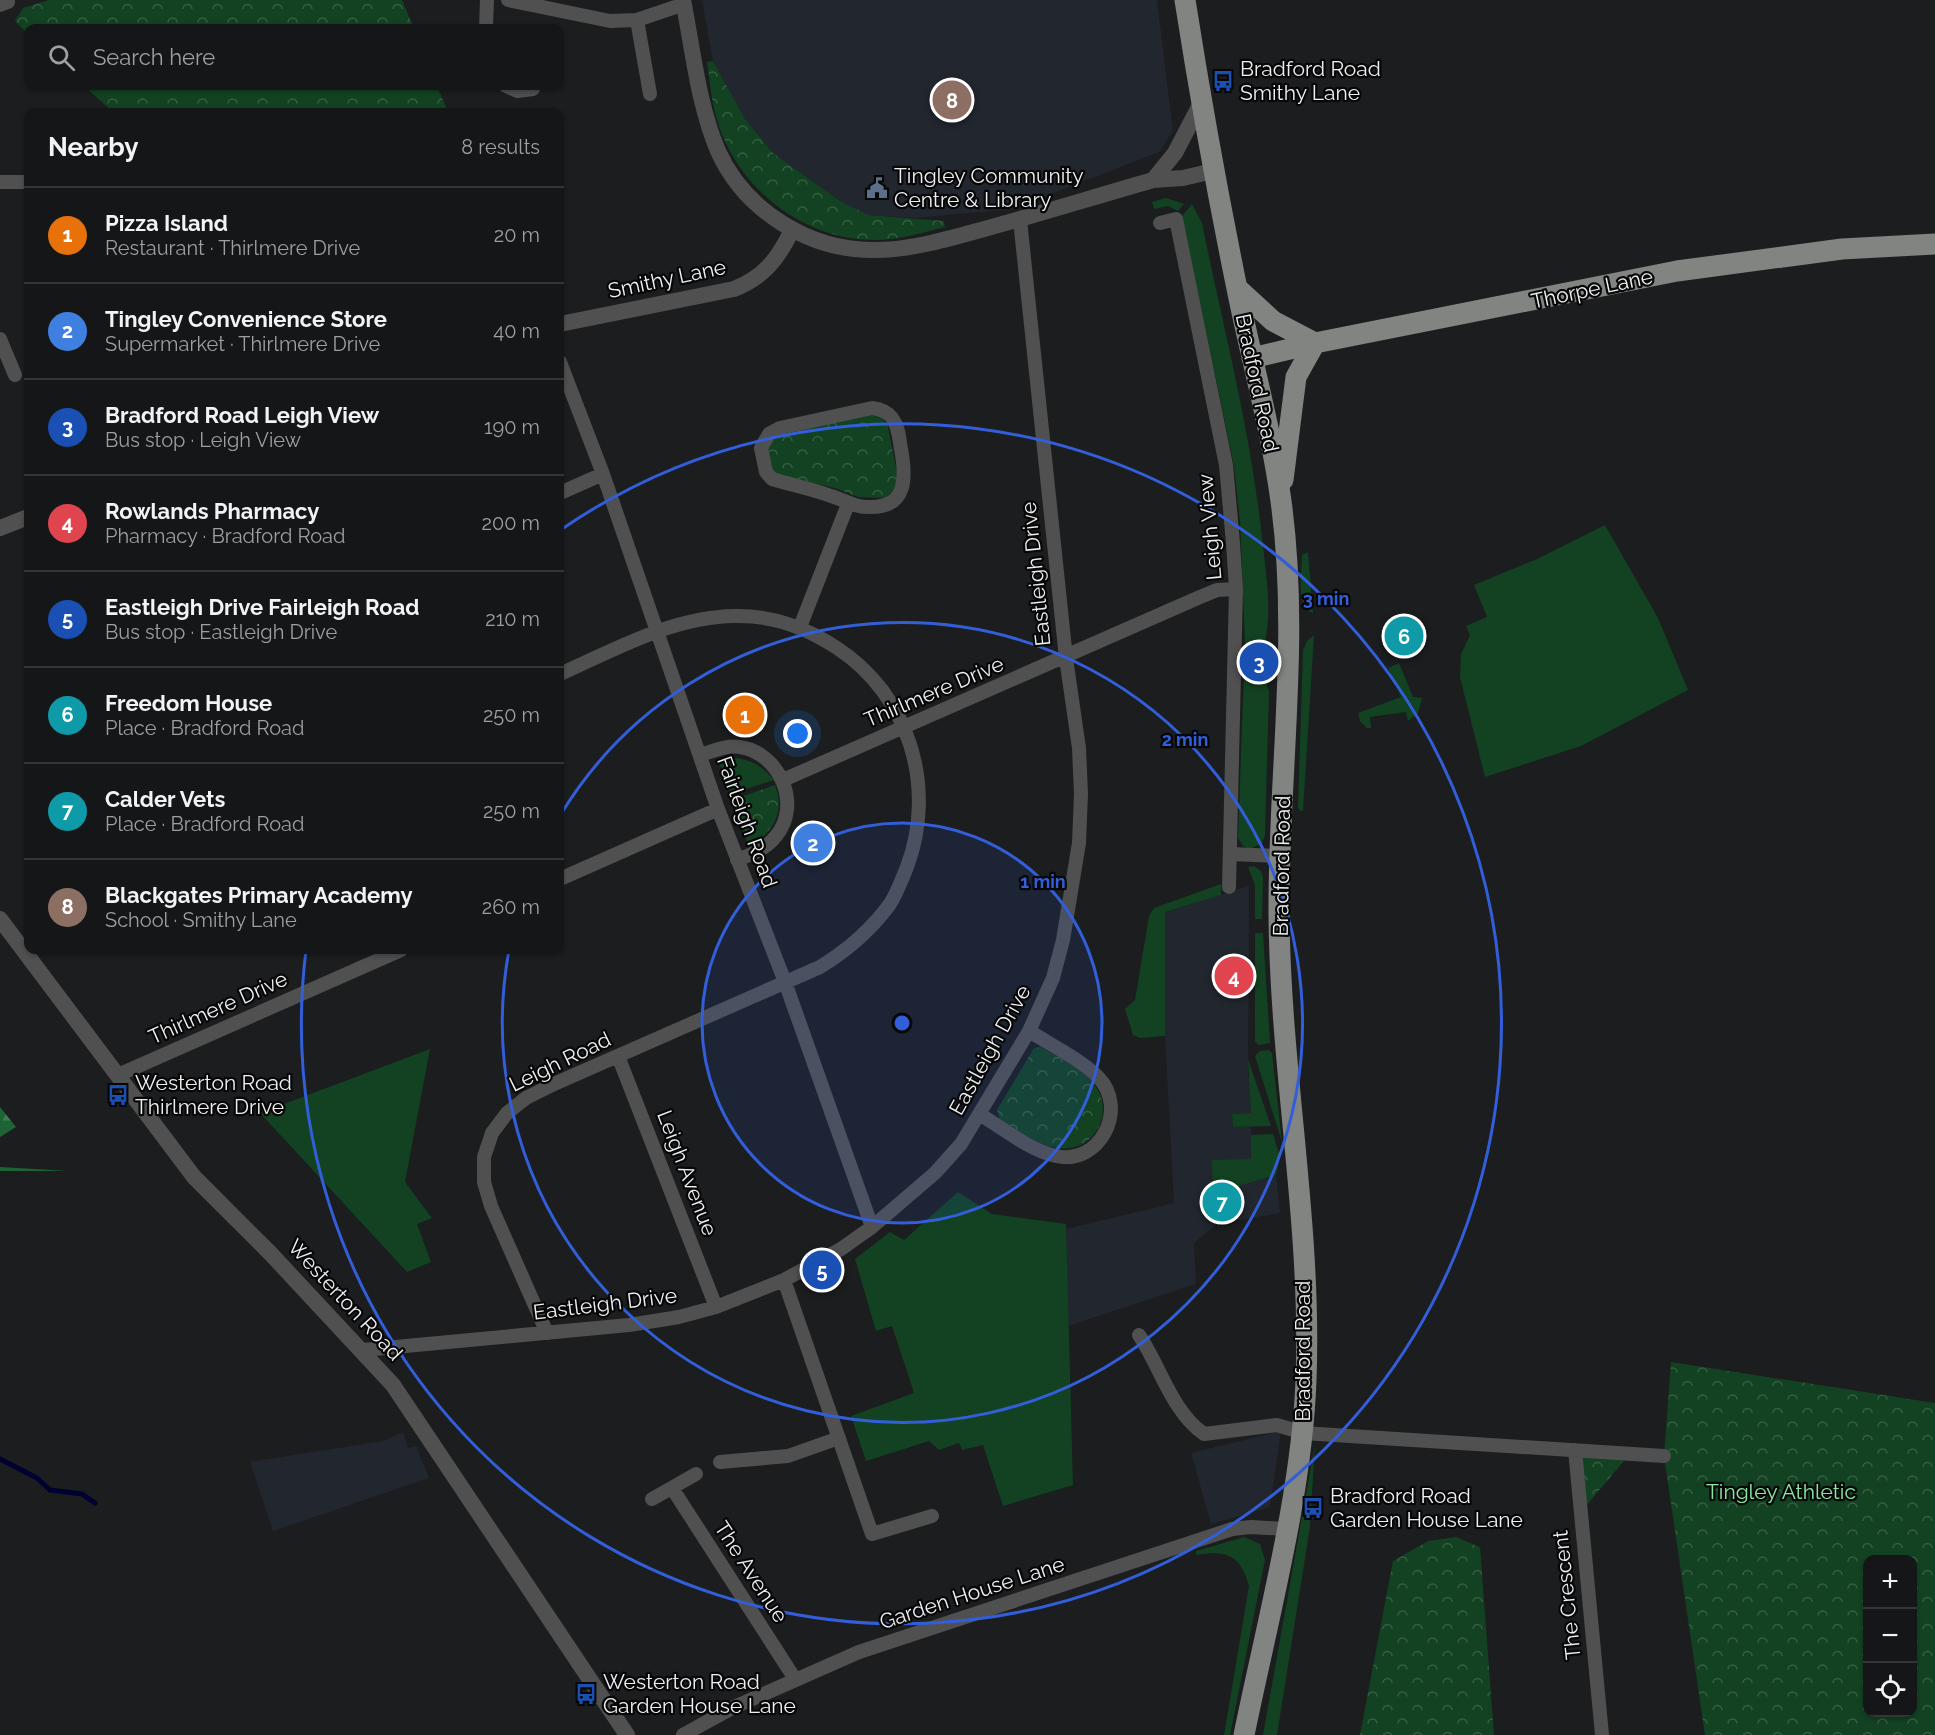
<!DOCTYPE html>
<html lang="en">
<head>
<meta charset="utf-8">
<style>
	body { margin:0; font-family:Raleway,sans-serif; background:#212324; color:#f1f3f6 }
	.controls { position:absolute; right:18px; bottom:18px; display:grid; overflow:hidden; border-radius:12px; box-shadow:0 2px 4px #0004 }
	.controls button { width:54px; height:54px; display:grid; place-items:center; padding:0; border:0; border-bottom:2px solid #333536; background:#141617; color:#f1f3f6; font:30px sans-serif }
	.you { position:absolute; left:798px; top:734px; width:21px; height:21px; margin:-15px; border:4px solid #fff; border-radius:50%; background:#1a73e8; box-shadow:0 0 0 9px #1a73e833 }
	.badge { display:grid; place-items:center; width:39px; height:39px; border-radius:50%; background:#2563eb; color:#fff; font-size:20px; font-weight:700 }
	.pin { position:absolute; translate:-50% -50%; border:3px solid #fff; box-shadow:0 2px 6px #0006 }
	.list { margin:0; padding:0; list-style:none }
	h2 { display:flex; justify-content:space-between; align-items:center; height:78px; margin:0; padding:0 24px; font-size:26px }
	h2 small { font-size:20px; font-weight:400; color:#9d9fa1 }
	.list li { display:grid; grid-template-columns:39px 1fr auto; gap:18px; align-items:center; box-sizing:border-box; height:96px; padding:0 24px; border-top:2px solid #333536 }
	.list b { display:block; font-size:22px; white-space:nowrap }
	.list p { margin:0; font-size:20px; white-space:nowrap; color:#9d9fa1 }
	.list em { font-size:20px; font-style:normal; color:#9d9fa1 }
	.icon { flex:none; width:33px; height:33px; fill:none; stroke:currentColor; stroke-width:2; stroke-linecap:round; stroke-linejoin:round }
	.map { position:relative; flex:none; width:1935px; height:1735px; overflow:hidden }
	.search { position:absolute; background:#141617; box-shadow:0 2px 4px #0004; left:24px; top:24px; width:540px; height:66px; display:flex; align-items:center; gap:15px; box-sizing:border-box; padding:0 21px; border-radius:12px; color:#9d9fa1; font-size:22px }
	.panel { position:absolute; background:#141617; box-shadow:0 2px 4px #0004; left:24px; top:108px; width:540px; height:846px; border-radius:12px }
	.map>svg:first-child { display:block }
	.built { fill:#22262e }
	.grass { fill:#124221 }
	.forest { fill:url(#forest-firs) }
	.park { fill:url(#park-crowns); fill-rule:evenodd }
	.lines { fill:none; stroke-linecap:round; stroke-linejoin:round }
	.stream { stroke:#000031; stroke-width:5 }
	.minor { stroke:#4f504f; stroke-width:14 }
	.tertiary { stroke:#4f504f; stroke-width:16 }
	.primary { stroke:#818481; stroke-width:21 }
	.ring { fill:none; stroke:#325eda; stroke-width:3 }
	.labels { text-anchor:middle; stroke-width:4.5; stroke-linejoin:round; paint-order:stroke }
	.poi-label { font-size:21px; fill:#edeef0; stroke:#070708; text-anchor:start }
	.street-label { font-size:21px; fill:#edeef0; stroke:#070708 }
	.park-label { font-size:21px; fill:#89e7a0; stroke:#070708 }
	.centre { fill:#325eda; stroke:#070708; stroke-width:3 }
	.ring-label { font-size:18px; text-anchor:middle; font-weight:bold; fill:#325eda; stroke:#070708; stroke-width:4.5; stroke-linejoin:round; paint-order:stroke }
</style>
</head>
<body>
<div class="map">
<svg width="1935" height="1735" viewBox="0 0 1935 1735">
	<defs>
		<pattern id="forest-firs" width="22" height="20" patternUnits="userSpaceOnUse" patternTransform="scale(1.5)"><rect width="22" height="20" fill="#1d6334"/><path d="M5 1l3.5 6h-7zM16 11l3.5 6h-7z" fill="#3e7a52"/></pattern>
		<pattern id="park-crowns" width="20" height="18" patternUnits="userSpaceOnUse" patternTransform="scale(1.5)"><rect width="20" height="18" fill="#124221"/><path d="M2 6a3 3 0 1 1 6 0M12 15a3 3 0 1 1 6 0" fill="none" stroke="#355e42"/></pattern>
	</defs>
	<rect width="100%" height="100%" fill="#1b1d1f"/>
	<!-- built -->
	<path class="built" d="M 702,0 L 1157,0 L 1173,131 L 1159,152 L 1012,209 L 915,218 L 868,215 L 840,201 L 773,153 L 745,119 L 713,61 Z
		M 1249,886 L 1248,1078 L 1250,1078 L 1251,1113 L 1232,1114 L 1233,1127 L 1251,1127 L 1251,1159 L 1266,1179 L 1276,1175 L 1280,1213 L 1217,1224 L 1194,1243 L 1196,1284 L 1068,1326 L 1066,1229 L 1174,1203 L 1165,1036 L 1165,912 Z
		M 1281,1431 L 1270,1507 L 1211,1524 L 1191,1453 Z
		M 403,1432 L 408,1448 L 416,1446 L 429,1478 L 273,1531 L 250,1462 L 383,1441 Z"/>
	<!-- grass -->
	<path class="grass" d="M 1166,198 L 1184,204 L 1178,211 L 1168,206 L 1154,209 L 1152,202 Z
		M 1192,204 L 1202,223 C 1223,327 1251,432 1262,538 C 1265,565 1271,603 1267,629 C 1264,657 1260,663 1269,692 L 1265,835 L 1262,843 L 1250,849 L 1243,846 L 1238,838 L 1245,643 L 1240,521 L 1234,466 L 1182,216 Z
		M 1605,525 L 1658,618 L 1688,690 L 1581,746 L 1485,777 L 1460,677 L 1461,654 L 1470,635 L 1466,626 L 1487,617 L 1474,585 L 1537,559 Z
		M 1308,552 L 1313,613 C 1295,607 1302,570 1302,555 Z
		M 1314,635 L 1303,811 L 1301,811 L 1298,808 L 1303,650 L 1307,641 Z
		M 1399,663 L 1413,697 L 1422,698 L 1418,713 L 1408,721 L 1406,712 L 1370,717 L 1371,728 L 1367,728 L 1360,721 L 1358,713 L 1401,697 L 1388,668 Z
		M 737,758 C 753,761 763,767 774,780 L 730,794 L 720,765 L 722,759 Z
		M 1254,866 L 1261,871 L 1263,877 L 1262,919 L 1255,919 L 1255,885 L 1248,867 Z
		M 1221,884 L 1221,895 L 1165,912 L 1165,1036 L 1140,1038 L 1133,1035 L 1125,1009 L 1135,1000 L 1149,916 L 1154,908 Z
		M 1255,933 L 1263,933 L 1270,1043 L 1259,1045 L 1255,1041 Z
		M 430,1049 L 405,1182 L 432,1218 L 417,1224 L 431,1262 L 407,1272 L 260,1113 Z
		M 1269,1050 L 1272,1053 L 1282,1142 L 1255,1056 L 1260,1051 Z
		M 1248,1059 L 1271,1126 L 1233,1127 L 1232,1114 L 1251,1113 Z
		M 1273,1134 L 1280,1157 L 1276,1175 L 1213,1193 L 1212,1160 L 1251,1159 L 1251,1135 Z
		M 958,1192 L 992,1214 L 1066,1224 L 1073,1485 L 1003,1506 L 983,1445 L 962,1450 L 959,1443 L 939,1450 L 929,1441 L 866,1461 L 851,1416 L 914,1393 L 892,1326 L 876,1331 L 855,1259 L 890,1232 L 904,1240 Z
		M 1315,1444 L 1310,1527 L 1277,1735 L 1263,1735 Z
		M 1244,1537 L 1260,1544 L 1265,1560 L 1230,1735 L 1224,1735 L 1249,1586 C 1240,1555 1228,1550 1196,1555 L 1196,1551 Z"/>
	<!-- forest -->
	<path class="forest" d="M 0,1107 L 16,1127 L 0,1137 Z
		M 0,1167 L 67,1171 L 0,1171 Z"/>
	<!-- park -->
	<path class="park" d="M 49,0 L 402,0 L 414,28 L 28,28 L 28,34 L 15,21 L 23,8 Z
		M 713,61 L 745,119 L 773,153 L 840,201 L 868,215 L 944,221 L 945,227 C 922,233 898,240 874,240 C 801,240 734,185 716,116 C 711,99 710,80 707,62 Z
		M 84,86 L 437,86 L 448,112 L 113,112 Z
		M 870,414 L 883,419 L 888,427 L 898,477 L 897,487 L 885,498 L 858,497 L 835,488 L 777,475 L 769,466 L 767,448 L 775,436 Z
		M 775,785 C 785,810 775,829 754,844 L 747,842 L 732,800 Z
		M 1041,1047 C 1059,1058 1084,1069 1096,1087 C 1115,1115 1092,1154 1058,1148 C 1037,1145 1018,1131 1000,1120 L 997,1110 L 1034,1048 Z
		M 1671,1362 L 1935,1403 L 1935,1735 L 1705,1735 L 1664,1456 ZM 1868,1560 L 1912,1560 L 1912,1712 L 1868,1712 Z
		M 1575,1450 L 1629,1455 L 1580,1513 Z
		M 1456,1537 L 1480,1547 L 1494,1735 L 1360,1735 L 1393,1561 L 1428,1541 Z"/>
	<g class="lines">
		<!-- stream -->
		<path class="stream" d="M 0,1459 L 37,1478 L 50,1490 L 82,1494 L 95,1503"/>
		<!-- minor -->
		<path class="minor" d="M 508,0 L 610,21 L 637,20 L 684,4
			M 0,5 L 8,2
			M 637,20 L 650,94
			M 486,28 L 487,0
			M 506,86 L 517,91 L 533,89
			M 0,182 L 28,182
			M 1160,223 L 1176,219 L 1226,465 L 1233,543 L 1236,589 L 1229,887
			M 0,339 L 15,375
			M 560,362 L 603,474 L 718,809 L 785,982 L 872,1227
			M 872,408 C 880,409 887,411 892,418 C 899,427 899,438 901,449 C 906,476 908,507 871,507 C 855,508 845,500 831,496 C 812,489 792,485 772,479 L 766,472 L 761,448 L 769,434 L 780,428 Z
			M 560,493 L 603,474
			M 800,627 L 848,504
			M 700,755 C 713,751 726,745 740,747 C 780,753 802,805 776,836 C 766,849 752,854 737,860
			M 783,780 L 1200,597 L 1217,590 L 1236,589
			M 1231,854 L 1280,856
			M 560,879 L 718,809
			M 618,1056 L 716,1307
			M 118,1075 L 401,950
			M 979,1114 C 1003,1128 1029,1150 1056,1156 C 1100,1166 1129,1108 1098,1077 C 1080,1059 1051,1045 1029,1031
			M 784,1280 L 872,1534 L 932,1516
			M 547,1333 L 491,1206 L 484,1182 L 484,1157 L 492,1133 L 507,1113 L 526,1098 L 554,1084 L 820,967 C 848,950 870,931 890,904 C 897,893 902,879 907,867 C 937,787 909,695 837,648 C 807,628 771,615 735,616 C 672,617 616,649 560,674
			M 1139,1335 C 1160,1366 1172,1412 1204,1434 L 1277,1425 L 1303,1433 L 1664,1456
			M 363,1350 L 629,1325 L 679,1317 L 716,1307 L 784,1280 L 841,1249 L 872,1227 L 935,1173 L 961,1144 L 1029,1031 L 1053,978 L 1063,940 L 1079,843 L 1081,794 L 1079,748 L 1066,658 L 1020,220
			M 1575,1450 L 1602,1735
			M 720,1462 L 788,1456 L 839,1438
			M 672,1488 L 795,1679
			M 652,1499 L 696,1474
			M 683,1735 L 732,1708 L 859,1652 L 1232,1529 L 1251,1527 L 1286,1529"/>
		<!-- tertiary -->
		<path class="tertiary" d="M 683,0 C 693,50 698,104 718,151 C 745,211 810,251 875,250 C 910,250 943,240 977,231 C 1036,215 1094,197 1153,180 L 1183,178 L 1213,171
			M 1153,180 L 1175,153 L 1201,103
			M 560,324 L 734,289 C 764,277 778,259 792,230
			M 0,528 L 28,517
			M 0,919 L 194,1177 L 271,1254 L 393,1385 L 627,1735"/>
		<!-- primary -->
		<path class="primary" d="M 1185,0 C 1201,102 1219,202 1240,303 C 1254,369 1272,435 1281,501 C 1300,639 1278,777 1279,914 C 1280,1070 1312,1224 1306,1380 C 1302,1494 1267,1622 1244,1735
			M 1237,288 L 1273,321 L 1315,343
			M 1252,358 L 1315,343 L 1677,271 L 1842,249 L 1935,244
			M 1283,480 L 1296,377 L 1315,343"/>
	</g>
	<!-- distance rings -->
	<circle cx="902" cy="1023" r="200" fill="#325eda" fill-opacity=".12"/>
	<g class="ring">
		<circle cx="902" cy="1023" r="200"/>
		<path d="M561 814A400 400 0 1 1 509 950"/>
		<path d="M562 529A600 600 0 1 1 306 950"/>
	</g>
	<!-- icons -->
	<defs>
		<symbol id="bus-bare" viewBox="-9 -9 18 18"><path d="M-5-6H5V4H4V6H2V4H-2V6H-4V4H-5ZM-3.5-4V0h7V-4ZM-3.5 1.2v1.5H-2V1.2ZM2 1.2v1.5H3.5V1.2Z" fill="#1a4fb4" stroke="#070708" stroke-width="2.5" paint-order="stroke"/></symbol>
		<symbol id="civic-bare" viewBox="-9 -9 18 18"><path d="M-.6-6.5H3V-4.5H.6V-3L4-1V1h2V6H-6V1h2V-1L-.6-3ZM-1.2 2.5V6h2.4V2.5Z" fill="#5c6f8a" stroke="#070708" stroke-width="2.5" paint-order="stroke"/></symbol>
	</defs>
	<g fill-rule="evenodd">
		<use href="#bus-bare" x="1208" y="66" width="30" height="30"/>
		<use href="#civic-bare" x="862" y="173" width="30" height="30"/>
		<use href="#bus-bare" x="103" y="1080" width="30" height="30"/>
		<use href="#bus-bare" x="1298" y="1493" width="30" height="30"/>
		<use href="#bus-bare" x="571" y="1679" width="30" height="30"/>
	</g>
	<g class="labels">
		<!-- poi labels -->
		<g class="poi-label">
			<text x="1240" y="76">Bradford Road<tspan x="1240" dy="24">Smithy Lane</tspan></text>
			<text x="894" y="183">Tingley Community<tspan x="894" dy="24">Centre &amp; Library</tspan></text>
			<text x="135" y="1090">Westerton Road<tspan x="135" dy="24">Thirlmere Drive</tspan></text>
			<text x="1330" y="1503">Bradford Road<tspan x="1330" dy="24">Garden House Lane</tspan></text>
			<text x="603" y="1689">Westerton Road<tspan x="603" dy="24">Garden House Lane</tspan></text>
		</g>
		<!-- street labels -->
		<g class="street-label">
			<text transform="translate(667 279) rotate(-12)" y="7">Smithy Lane</text>
			<text transform="translate(1592 289) rotate(-12)" y="7">Thorpe Lane</text>
			<text transform="translate(1257 383) rotate(78)" y="7">Bradford Road</text>
			<text transform="translate(1210 527) rotate(-95)" y="7">Leigh View</text>
			<text transform="translate(1036 574) rotate(-96)" y="7">Eastleigh Drive</text>
			<text transform="translate(934 692) rotate(-23)" y="7">Thirlmere Drive</text>
			<text transform="translate(747 822) rotate(70)" y="7">Fairleigh Road</text>
			<text transform="translate(1282 866) rotate(-89)" y="7">Bradford Road</text>
			<text transform="translate(218 1008) rotate(-24)" y="7">Thirlmere Drive</text>
			<text transform="translate(990 1050) rotate(-61)" y="7">Eastleigh Drive</text>
			<text transform="translate(560 1062) rotate(-26)" y="7">Leigh Road</text>
			<text transform="translate(687 1173) rotate(69)" y="7">Leigh Avenue</text>
			<text transform="translate(345 1300) rotate(47)" y="7">Westerton Road</text>
			<text transform="translate(605 1304) rotate(-7)" y="7">Eastleigh Drive</text>
			<text transform="translate(1303 1351) rotate(-90)" y="7">Bradford Road</text>
			<text transform="translate(751 1572) rotate(57)" y="7">The Avenue</text>
			<text transform="translate(972 1593) rotate(-18)" y="7">Garden House Lane</text>
			<text transform="translate(1567 1595) rotate(-96)" y="7">The Crescent</text>
		</g>
		<!-- park labels -->
		<g class="park-label">
			<text x="1781" y="1499">Tingley Athletic</text>
		</g>
	</g>
	<circle cx="902" cy="1023" r="9" class="centre"/>
	<g class="ring-label">
		<text x="1326" y="605">3 min</text>
		<text x="1185" y="746">2 min</text>
		<text x="1043" y="888">1 min</text>
	</g>
</svg>
<div class="controls">
<button>+</button>
<button>−</button>
<button><svg class="icon" aria-label="locate" viewBox="0 0 24 24"><circle cx="12" cy="12" r="6"/><path d="M12 2v4M12 18v4M2 12h4M18 12h4"/></svg></button>
</div>
<div class="you"></div>
<div class="pin badge" style="left:745px;top:715px;background:#e8710a">1</div>
<div class="pin badge" style="left:813px;top:843px;background:#3f7fe0">2</div>
<div class="pin badge" style="left:1259px;top:662px;background:#1a4fb4">3</div>
<div class="pin badge" style="left:1234px;top:976px;background:#e0444e">4</div>
<div class="pin badge" style="left:822px;top:1270px;background:#1a4fb4">5</div>
<div class="pin badge" style="left:1404px;top:636px;background:#0f9aa8">6</div>
<div class="pin badge" style="left:1222px;top:1202px;background:#0f9aa8">7</div>
<div class="pin badge" style="left:952px;top:100px;background:#8d6e63">8</div>
<div class="search"><svg class="icon" aria-label="search" viewBox="0 0 24 24"><circle cx="10" cy="10" r="6"/><path d="M15 15l6 6"/></svg>Search here</div>
<section class="panel">
<h2>Nearby<small>8 results</small></h2>
<ul class="list">
<li><span class="badge" style="background:#e8710a">1</span><div><b>Pizza Island</b><p>Restaurant · Thirlmere Drive</p></div><em>20 m</em></li>
<li><span class="badge" style="background:#3f7fe0">2</span><div><b>Tingley Convenience Store</b><p>Supermarket · Thirlmere Drive</p></div><em>40 m</em></li>
<li><span class="badge" style="background:#1a4fb4">3</span><div><b>Bradford Road Leigh View</b><p>Bus stop · Leigh View</p></div><em>190 m</em></li>
<li><span class="badge" style="background:#e0444e">4</span><div><b>Rowlands Pharmacy</b><p>Pharmacy · Bradford Road</p></div><em>200 m</em></li>
<li><span class="badge" style="background:#1a4fb4">5</span><div><b>Eastleigh Drive Fairleigh Road</b><p>Bus stop · Eastleigh Drive</p></div><em>210 m</em></li>
<li><span class="badge" style="background:#0f9aa8">6</span><div><b>Freedom House</b><p>Place · Bradford Road</p></div><em>250 m</em></li>
<li><span class="badge" style="background:#0f9aa8">7</span><div><b>Calder Vets</b><p>Place · Bradford Road</p></div><em>250 m</em></li>
<li><span class="badge" style="background:#8d6e63">8</span><div><b>Blackgates Primary Academy</b><p>School · Smithy Lane</p></div><em>260 m</em></li>
</ul>
</section>
</div>
</body>
</html>
